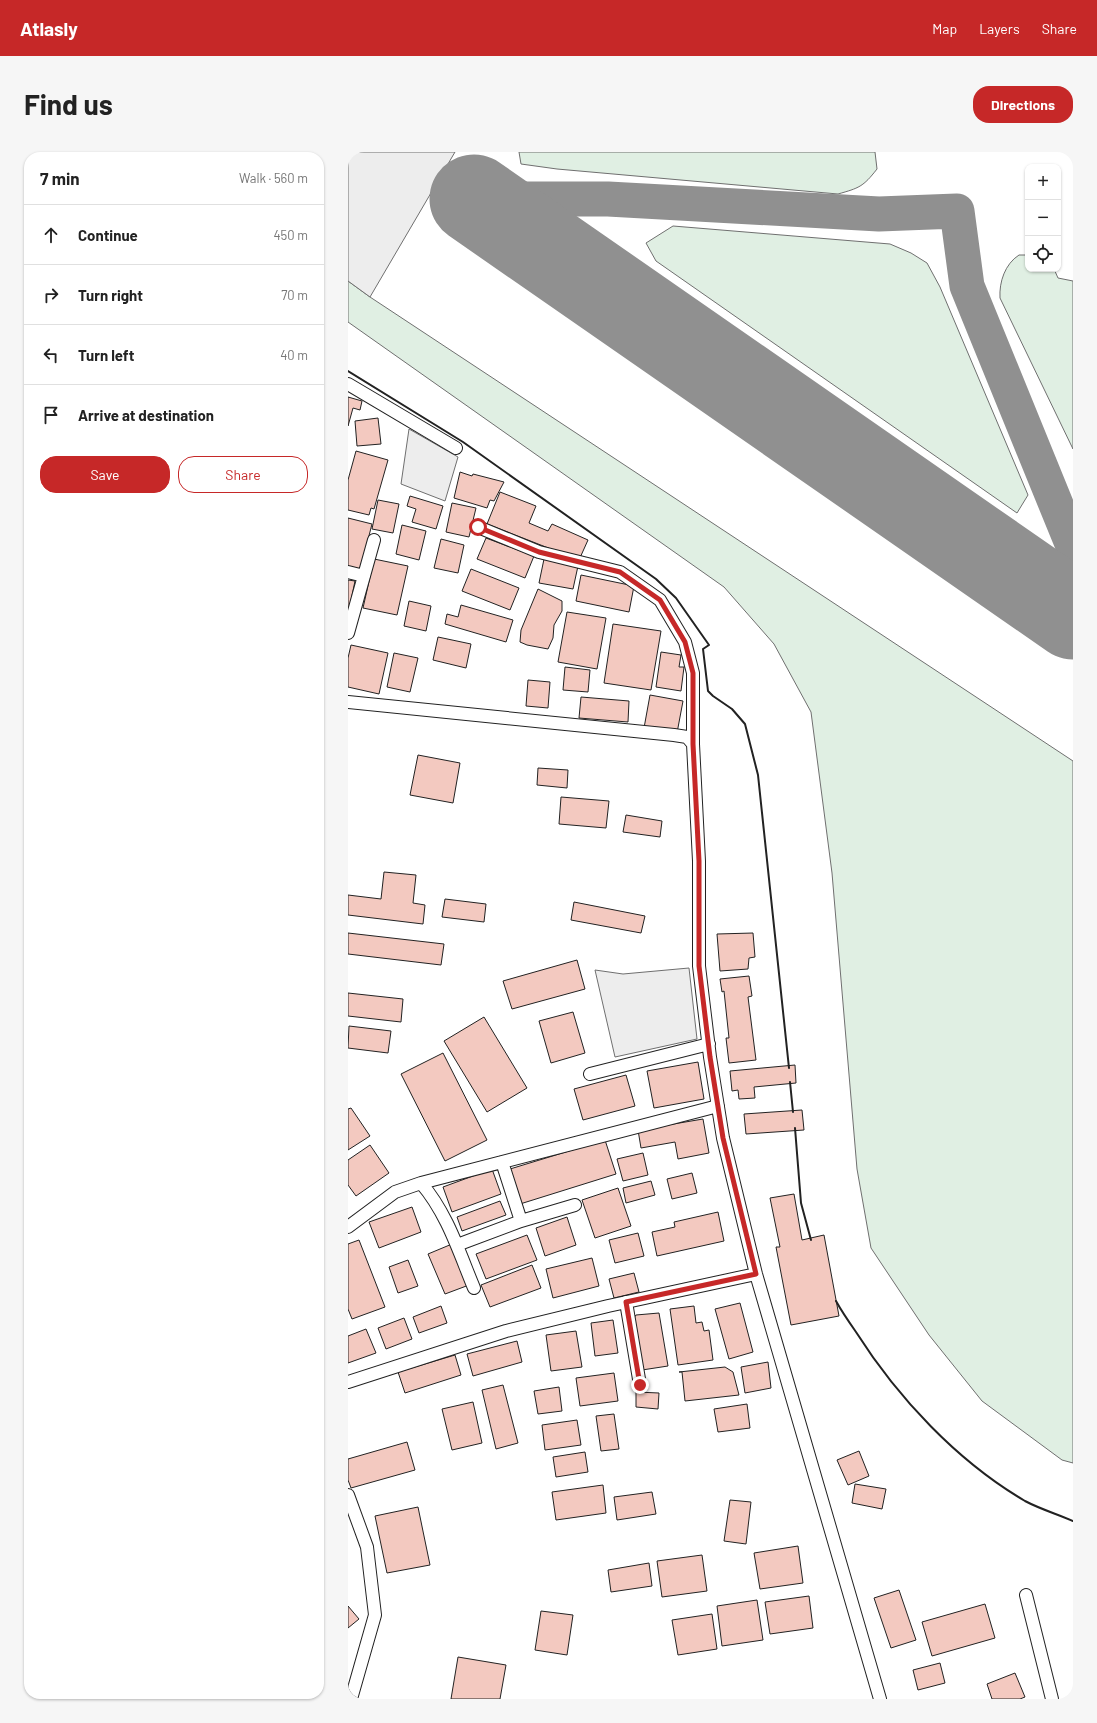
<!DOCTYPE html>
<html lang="en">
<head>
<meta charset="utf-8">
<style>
	body { margin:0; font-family:Barlow,sans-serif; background:#f6f6f6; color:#222 }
	.controls { position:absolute; right:12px; top:12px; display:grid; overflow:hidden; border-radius:8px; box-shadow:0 1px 3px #0004 }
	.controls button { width:36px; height:36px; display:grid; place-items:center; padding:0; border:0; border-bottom:1px solid #e0e0e0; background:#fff; color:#222; font:20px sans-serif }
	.stop { position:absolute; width:12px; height:12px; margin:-9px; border:3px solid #c62828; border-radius:50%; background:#fff }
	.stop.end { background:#c62828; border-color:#fff; box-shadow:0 1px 4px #0008 }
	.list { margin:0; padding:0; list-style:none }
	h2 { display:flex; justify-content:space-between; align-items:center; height:52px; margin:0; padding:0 16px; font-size:17px }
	h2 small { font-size:13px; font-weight:400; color:#767676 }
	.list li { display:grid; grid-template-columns:26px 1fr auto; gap:12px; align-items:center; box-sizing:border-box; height:60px; padding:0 16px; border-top:1px solid #e0e0e0 }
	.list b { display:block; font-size:15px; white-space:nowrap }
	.list em { font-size:13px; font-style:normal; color:#767676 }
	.actions { display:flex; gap:8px; padding:12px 16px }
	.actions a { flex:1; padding:9px 0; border:1px solid #c62828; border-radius:16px; text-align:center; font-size:14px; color:#c62828 }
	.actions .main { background:#c62828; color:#fff }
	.icon { flex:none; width:22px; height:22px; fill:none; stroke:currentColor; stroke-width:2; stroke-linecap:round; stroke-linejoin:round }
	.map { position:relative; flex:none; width:725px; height:1547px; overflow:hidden; border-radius:16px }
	header { display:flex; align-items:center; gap:24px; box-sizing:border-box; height:56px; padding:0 20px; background:#c62828; color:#fff }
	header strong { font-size:19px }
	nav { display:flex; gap:22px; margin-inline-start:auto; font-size:14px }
	.intro { display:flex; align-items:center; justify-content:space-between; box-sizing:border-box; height:96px; padding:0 24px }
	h1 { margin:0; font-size:28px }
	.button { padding:10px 18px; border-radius:16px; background:#c62828; color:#fff; font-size:14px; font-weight:700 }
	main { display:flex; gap:24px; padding:0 24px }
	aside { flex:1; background:#fff; border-radius:16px; box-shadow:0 1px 3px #0004 }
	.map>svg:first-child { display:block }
	.green { fill:#e0efe3; stroke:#6f6f6f }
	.parking { fill:#ededed; stroke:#6f6f6f }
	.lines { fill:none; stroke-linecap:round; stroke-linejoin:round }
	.taxiway { stroke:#909090; stroke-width:35 }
	.runway { stroke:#909090; stroke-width:89 }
	.building { fill:#f3c9c0; stroke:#222 }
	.street-casing { stroke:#222; stroke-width:14 }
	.street { stroke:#fff; stroke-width:12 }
	.wall { stroke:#222; stroke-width:2 }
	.route { stroke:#c62828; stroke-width:5 }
</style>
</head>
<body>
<header>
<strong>Atlasly</strong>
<nav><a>Map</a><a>Layers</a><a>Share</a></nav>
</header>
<div class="intro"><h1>Find us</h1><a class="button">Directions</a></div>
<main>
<aside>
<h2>7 min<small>Walk · 560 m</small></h2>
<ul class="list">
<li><svg class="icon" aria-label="ahead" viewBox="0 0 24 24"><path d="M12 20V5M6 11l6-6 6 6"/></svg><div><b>Continue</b></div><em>450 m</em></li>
<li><svg class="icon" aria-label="right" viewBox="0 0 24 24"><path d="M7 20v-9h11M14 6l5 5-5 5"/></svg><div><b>Turn right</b></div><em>70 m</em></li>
<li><svg class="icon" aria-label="left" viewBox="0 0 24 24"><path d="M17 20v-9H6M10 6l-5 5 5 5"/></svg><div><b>Turn left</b></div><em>40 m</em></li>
<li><svg class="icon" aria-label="arrive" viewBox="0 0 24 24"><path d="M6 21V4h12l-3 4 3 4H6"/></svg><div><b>Arrive at destination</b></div></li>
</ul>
<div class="actions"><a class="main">Save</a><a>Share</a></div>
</aside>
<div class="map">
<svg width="725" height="1547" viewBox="0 0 725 1547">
	<rect width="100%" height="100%" fill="#fff"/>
	<!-- green -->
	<path class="green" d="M 171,0 L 527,0 L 529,17 C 515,35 511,36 490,42 L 209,17 L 173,12 Z
		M 325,74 L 542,92 L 563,101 L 579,111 L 592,135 L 680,343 L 669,361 L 308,109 L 298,91 Z
		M 671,103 L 680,103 L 680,117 L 706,117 L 710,126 L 725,129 L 725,297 L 652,146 C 651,130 657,112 671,103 Z
		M 0,129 L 22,145 L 725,609 L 725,1311 L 714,1308 L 634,1249 L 581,1183 L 523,1096 L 509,1017 L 484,721 L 463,560 L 426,492 L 376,435 L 0,170 Z"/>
	<!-- parking -->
	<path class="parking" d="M 0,0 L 107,0 L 22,145 L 0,129 Z
		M 61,277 L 110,305 L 97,349 L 53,332 Z
		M 341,816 L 349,887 L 267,905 L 247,818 L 275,822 Z"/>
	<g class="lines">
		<!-- taxiway -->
		<path class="taxiway" d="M 126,47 L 260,47 L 531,62 L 609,59 L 619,134 L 725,394"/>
		<!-- runway -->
		<path class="runway" d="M 126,47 L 725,463"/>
	</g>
	<!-- building -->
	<path class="building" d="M 0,245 L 14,249 L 12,258 L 5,256 L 0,274 Z
		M 30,266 L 33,292 L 9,294 L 7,269 Z
		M 8,299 L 40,308 L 26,357 L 23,356 L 21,363 L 0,358 L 0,328 Z
		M 112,320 L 124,324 L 125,322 L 156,330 L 146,349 L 142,348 L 139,356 L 106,346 Z
		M 152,340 L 188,354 L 181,371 L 200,379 L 204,372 L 240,388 L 231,408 L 139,372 Z
		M 62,344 L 95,354 L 88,377 L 64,370 L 68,357 L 59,354 Z
		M 30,348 L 51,352 L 45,381 L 24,377 Z
		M 104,351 L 128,356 L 121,385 L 98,380 Z
		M 0,366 L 24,372 L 12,419 L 0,416 Z
		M 54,373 L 78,379 L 71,408 L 48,402 Z
		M 138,386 L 186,404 L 177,426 L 129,407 Z
		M 93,387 L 116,393 L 110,421 L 86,416 Z
		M 26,407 L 60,414 L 49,463 L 15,456 Z
		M 196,407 L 230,414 L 225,437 L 191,431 Z
		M 123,417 L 171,436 L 162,458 L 114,439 Z
		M 233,423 L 286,434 L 281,460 L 228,449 Z
		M 0,428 L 7,429 L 1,458 L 0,458 Z
		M 190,437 L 214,449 L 214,459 L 206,473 L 205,486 L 200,497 L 179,493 L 172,490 L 173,478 Z
		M 61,449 L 83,454 L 78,479 L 56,474 Z
		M 113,453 L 165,468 L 158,490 L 97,472 L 99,462 L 110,465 Z
		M 219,460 L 258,466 L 249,517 L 210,510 Z
		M 265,472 L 313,479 L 303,538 L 256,531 Z
		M 90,485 L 123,492 L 118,516 L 85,508 Z
		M 3,493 L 40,501 L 31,542 L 0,535 L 0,506 Z
		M 313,500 L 333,503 L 331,515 L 336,515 L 333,539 L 308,535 Z
		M 46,501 L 70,506 L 62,540 L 39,535 Z
		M 217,515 L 242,518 L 240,540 L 215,538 Z
		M 180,528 L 202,530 L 200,556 L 178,554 Z
		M 302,543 L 335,549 L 329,581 L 296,576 Z
		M 233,545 L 281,549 L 280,570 L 231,566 Z
		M 70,603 L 112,611 L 105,651 L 62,643 Z
		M 190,616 L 220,618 L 219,636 L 189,633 Z
		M 213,645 L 261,649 L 258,676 L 211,672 Z
		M 278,663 L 314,669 L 312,685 L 275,680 Z
		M 36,720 L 68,723 L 65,751 L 77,753 L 75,772 L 0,763 L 0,743 L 33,747 Z
		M 97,747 L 138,752 L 136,770 L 94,765 Z
		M 226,750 L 297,764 L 293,781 L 223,768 Z
		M 0,781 L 96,792 L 93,813 L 0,802 Z
		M 405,781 L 407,805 L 401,806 L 400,817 L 372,819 L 369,782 Z
		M 229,808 L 237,837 L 164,857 L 155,829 Z
		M 401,824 L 404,844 L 400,845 L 408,908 L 381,911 L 378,886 L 381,886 L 376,839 L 374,840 L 372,827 Z
		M 0,841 L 55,847 L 53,870 L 0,864 Z
		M 225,860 L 237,901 L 203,911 L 191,869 Z
		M 136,865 L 179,936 L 139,960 L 96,889 Z
		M 1,874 L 43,879 L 40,901 L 0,896 Z
		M 95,901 L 139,988 L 97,1009 L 53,922 Z
		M 350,910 L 356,947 L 306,956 L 299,919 Z
		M 447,913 L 448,931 L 406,935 L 407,946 L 391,947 L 390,938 L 384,939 L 382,919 Z
		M 278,923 L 287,954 L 235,968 L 226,937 Z
		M 3,956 L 22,984 L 0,998 L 0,957 Z
		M 454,958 L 456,978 L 398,982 L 396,962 Z
		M 355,967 L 361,1001 L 330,1007 L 327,990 L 293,996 L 290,978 Z
		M 257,988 L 268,1022 L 172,1052 L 162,1017 Z
		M 22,993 L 41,1021 L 8,1044 L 0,1033 L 0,1008 Z
		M 295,1001 L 300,1023 L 275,1029 L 269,1007 Z
		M 144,1017 L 153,1042 L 104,1060 L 95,1035 Z
		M 344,1021 L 349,1041 L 324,1047 L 319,1027 Z
		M 303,1029 L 307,1043 L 278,1051 L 275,1036 Z
		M 270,1036 L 283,1074 L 247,1086 L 234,1048 Z
		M 446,1042 L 454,1088 L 476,1083 L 491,1164 L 443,1173 L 428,1095 L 432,1095 L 422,1046 Z
		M 152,1049 L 158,1063 L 114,1079 L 109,1065 Z
		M 64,1055 L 73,1080 L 31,1096 L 21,1070 Z
		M 370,1060 L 376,1089 L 309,1104 L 304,1080 L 327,1075 L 326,1070 Z
		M 219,1065 L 228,1093 L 197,1104 L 188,1076 Z
		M 290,1081 L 296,1104 L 267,1111 L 261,1088 Z
		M 179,1083 L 189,1108 L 138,1127 L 128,1102 Z
		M 11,1088 L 37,1155 L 4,1167 L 0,1157 L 0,1092 Z
		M 104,1092 L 121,1133 L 97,1142 L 80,1102 Z
		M 244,1106 L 251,1134 L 205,1146 L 198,1117 Z
		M 60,1108 L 70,1134 L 50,1141 L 41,1115 Z
		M 184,1113 L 193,1136 L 142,1155 L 133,1133 Z
		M 286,1121 L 291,1140 L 266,1146 L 261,1127 Z
		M 392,1151 L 405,1200 L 381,1207 L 367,1157 Z
		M 93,1154 L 99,1171 L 71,1181 L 65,1165 Z
		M 346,1154 L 348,1171 L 354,1170 L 356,1179 L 361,1178 L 365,1208 L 330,1213 L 322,1157 Z
		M 311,1161 L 320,1214 L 294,1218 L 285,1167 L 288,1163 Z
		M 56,1166 L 64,1187 L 38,1197 L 30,1176 Z
		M 265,1168 L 270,1201 L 247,1204 L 243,1171 Z
		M 18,1177 L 28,1201 L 0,1211 L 0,1184 Z
		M 228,1179 L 234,1215 L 203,1219 L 198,1183 Z
		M 169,1189 L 174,1210 L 125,1224 L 119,1202 Z
		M 107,1203 L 113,1223 L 57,1241 L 50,1220 Z
		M 420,1210 L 423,1236 L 397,1241 L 393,1215 Z
		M 377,1215 L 385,1220 L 391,1243 L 337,1249 L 334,1220 L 331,1220 Z
		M 266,1221 L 270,1249 L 232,1254 L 228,1226 Z
		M 155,1233 L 170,1291 L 148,1297 L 134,1238 Z
		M 211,1235 L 214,1259 L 190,1262 L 186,1239 Z
		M 288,1240 L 311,1241 L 310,1257 L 288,1255 Z
		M 125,1250 L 134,1291 L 104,1298 L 94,1257 Z
		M 399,1252 L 402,1276 L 370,1280 L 366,1257 Z
		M 266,1262 L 271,1297 L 253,1299 L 248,1264 Z
		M 229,1268 L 233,1293 L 197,1298 L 194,1273 Z
		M 59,1290 L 67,1318 L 3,1336 L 0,1328 L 0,1307 Z
		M 511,1299 L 521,1324 L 500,1333 L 489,1308 Z
		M 237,1300 L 240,1320 L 208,1325 L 205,1305 Z
		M 507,1332 L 538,1337 L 534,1357 L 504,1351 Z
		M 255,1333 L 258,1361 L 208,1368 L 204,1340 Z
		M 304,1340 L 308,1362 L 269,1368 L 266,1345 Z
		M 382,1348 L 403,1350 L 398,1392 L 376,1389 Z
		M 70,1355 L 82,1413 L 39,1421 L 27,1364 Z
		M 450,1394 L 455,1431 L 412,1437 L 406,1401 Z
		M 354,1403 L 359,1439 L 314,1445 L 309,1409 Z
		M 301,1411 L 304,1434 L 263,1440 L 260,1418 Z
		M 551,1438 L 568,1488 L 543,1496 L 526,1446 Z
		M 461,1444 L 465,1476 L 422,1482 L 417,1450 Z
		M 409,1448 L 415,1488 L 374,1494 L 369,1454 Z
		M 637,1452 L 647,1486 L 584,1504 L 574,1470 Z
		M 0,1454 L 11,1467 L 0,1476 Z
		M 193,1459 L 225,1463 L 219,1503 L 187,1498 Z
		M 364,1462 L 369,1497 L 330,1503 L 324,1468 Z
		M 110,1505 L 158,1513 L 152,1547 L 103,1547 Z
		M 592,1511 L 597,1531 L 570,1538 L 565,1518 Z
		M 667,1521 L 677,1545 L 672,1547 L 644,1547 L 639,1532 Z"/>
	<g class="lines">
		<defs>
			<path id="street" d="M 0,232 L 108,296
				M 130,375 L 191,400 L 272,420 L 312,448 L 337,490 L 345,521 L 345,592
				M 0,420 L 16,424
				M 0,481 L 26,388
				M 0,550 L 326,583 L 339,585 L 345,592 L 351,709 L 351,814 L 362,905 L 375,986 L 408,1122 L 532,1547
				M 242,922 L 361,892
				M 154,1010 L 173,1069
				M 73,1031 C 99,1061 111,1100 126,1136
				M 0,1075 L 47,1040 L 73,1031 L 370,954
				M 109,1093 L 173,1069 L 227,1053
				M 278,1150 L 292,1233
				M 0,1230 L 158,1179 L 260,1154 L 408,1122
				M 0,1343 L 19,1395 L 27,1463 L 3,1547
				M 678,1443 L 704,1547"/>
		</defs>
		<!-- street casing -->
		<use href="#street" class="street-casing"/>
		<!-- street -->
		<use href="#street" class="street"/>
		<!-- wall -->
		<path class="wall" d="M 0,219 L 115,290 L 308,427 L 328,446 L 361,493 L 355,497 L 360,539 L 365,544 L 384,557 L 397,572 L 410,623 L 441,916
			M 442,930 L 445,960
			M 447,976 L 453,1051 L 463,1088
			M 488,1149 C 494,1160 501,1170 508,1180 C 550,1246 609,1309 677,1349 C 692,1357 709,1362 725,1369"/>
	</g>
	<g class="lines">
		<!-- route -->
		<path class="route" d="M 130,375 L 191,400 L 272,420 L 312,448 L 337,490 L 345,521 L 345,592 L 351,709 L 351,814 L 362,905 L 375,986 L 408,1122 L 278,1150 L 292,1233"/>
	</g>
</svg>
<div class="controls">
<button>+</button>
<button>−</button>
<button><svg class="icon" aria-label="locate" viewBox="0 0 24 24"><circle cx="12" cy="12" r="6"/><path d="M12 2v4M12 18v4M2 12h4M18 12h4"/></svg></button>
</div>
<div class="stop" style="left:130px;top:375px"></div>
<div class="stop end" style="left:292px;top:1233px"></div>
</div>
</main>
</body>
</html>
